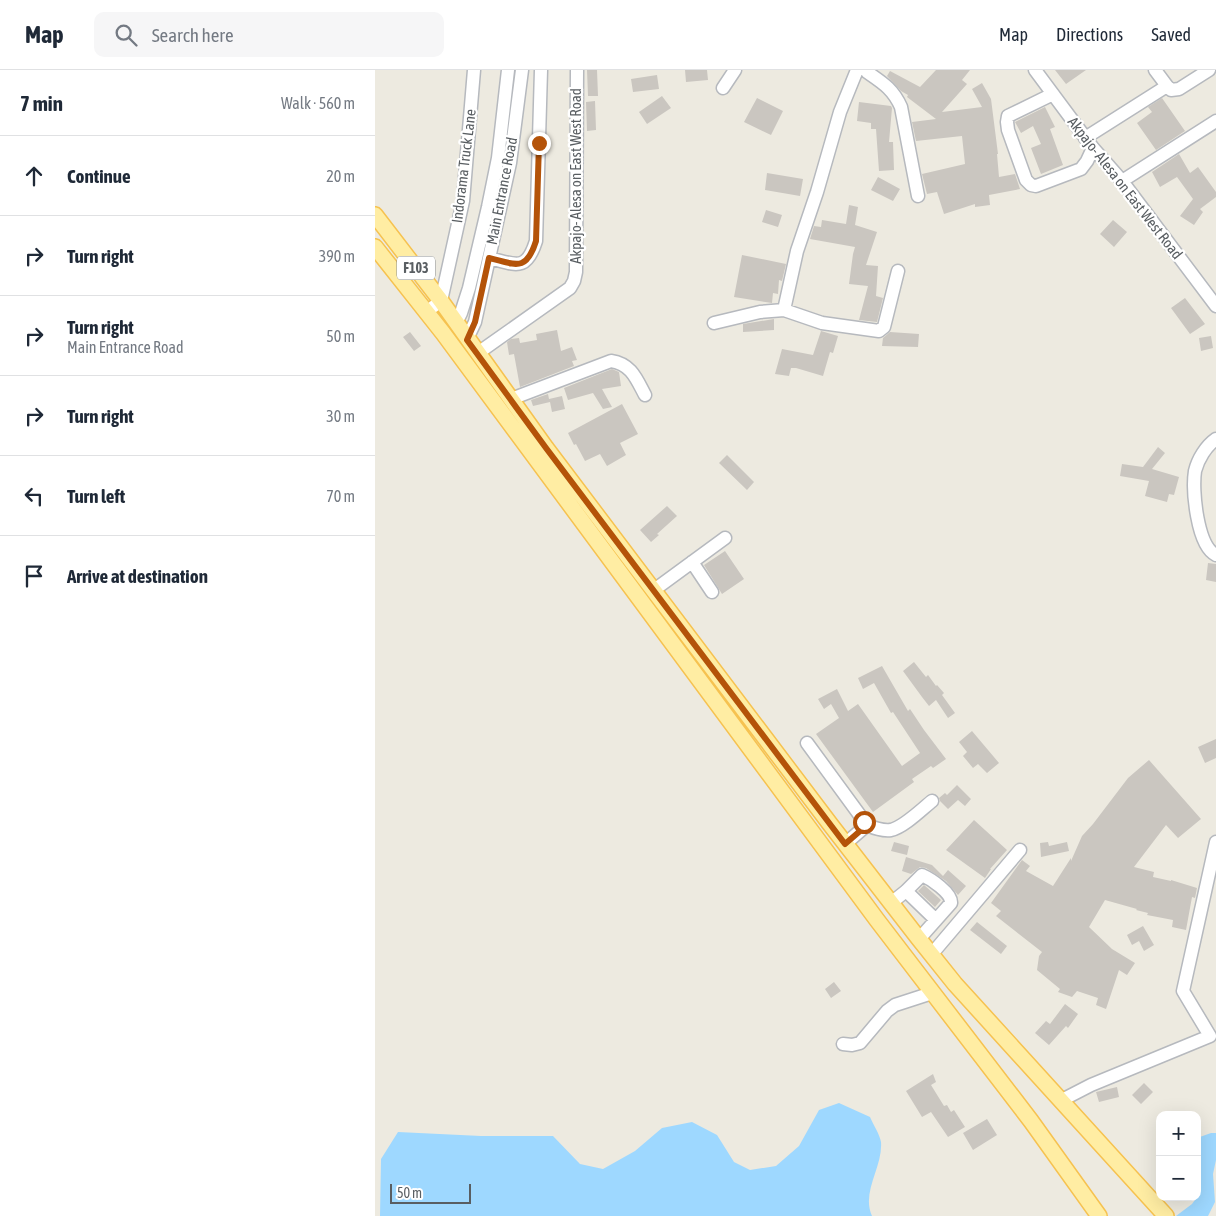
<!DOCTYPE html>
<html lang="en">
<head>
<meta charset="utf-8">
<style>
	body { margin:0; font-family:"Asap Condensed",sans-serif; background:#f6f6f7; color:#1f2937 }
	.controls { position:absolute; right:15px; bottom:15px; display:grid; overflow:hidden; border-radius:10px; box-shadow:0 5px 20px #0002 }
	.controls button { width:45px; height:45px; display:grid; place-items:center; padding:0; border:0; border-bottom:1px solid #e0e1e3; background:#fff; color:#1f2937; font:25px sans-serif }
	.scale { position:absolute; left:15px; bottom:12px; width:81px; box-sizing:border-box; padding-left:5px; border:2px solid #595e62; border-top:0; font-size:14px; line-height:18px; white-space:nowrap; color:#595e62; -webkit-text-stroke:4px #fff; paint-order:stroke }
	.stop { position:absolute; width:15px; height:15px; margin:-11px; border:4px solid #b45309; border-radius:50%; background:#fff }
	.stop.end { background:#b45309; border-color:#fff; box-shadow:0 1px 5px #0008 }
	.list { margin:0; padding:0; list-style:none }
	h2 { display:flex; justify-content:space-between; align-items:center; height:65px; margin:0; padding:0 20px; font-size:21px }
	h2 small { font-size:16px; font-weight:400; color:#747a83 }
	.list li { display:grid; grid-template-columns:32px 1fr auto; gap:15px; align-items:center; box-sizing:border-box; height:80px; padding:0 20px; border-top:1px solid #e0e1e3 }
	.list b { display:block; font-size:19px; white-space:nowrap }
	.list p { margin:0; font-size:16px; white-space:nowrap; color:#747a83 }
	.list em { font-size:16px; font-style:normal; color:#747a83 }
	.icon { flex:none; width:28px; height:28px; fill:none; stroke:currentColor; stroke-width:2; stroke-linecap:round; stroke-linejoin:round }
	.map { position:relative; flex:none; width:841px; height:1146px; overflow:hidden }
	header { display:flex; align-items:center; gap:30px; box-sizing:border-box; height:70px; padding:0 25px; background:#fff; border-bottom:1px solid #e0e1e3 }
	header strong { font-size:24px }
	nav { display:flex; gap:28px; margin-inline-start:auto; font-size:18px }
	.search { width:350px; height:45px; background:#f6f6f7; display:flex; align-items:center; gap:12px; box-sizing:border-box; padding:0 18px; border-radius:10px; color:#747a83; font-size:19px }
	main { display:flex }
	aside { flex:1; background:#fff }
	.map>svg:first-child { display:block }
	.water { fill:#9ed8ff }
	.building { fill:#cac6c0 }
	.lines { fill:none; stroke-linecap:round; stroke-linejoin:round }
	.minor-casing { stroke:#b6b9be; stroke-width:15 }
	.major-casing { stroke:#f6c250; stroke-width:18 }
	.minor { stroke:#fff; stroke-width:12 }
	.major { stroke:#ffeda3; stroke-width:15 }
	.route { stroke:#b45309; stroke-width:6 }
	.labels { text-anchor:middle; stroke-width:4.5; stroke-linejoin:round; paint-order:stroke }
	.shield { fill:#fff; stroke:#8b8e91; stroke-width:1 }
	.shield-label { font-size:14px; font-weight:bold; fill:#595e62 }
	.street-label { font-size:15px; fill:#595e62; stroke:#fff }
</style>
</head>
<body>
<header>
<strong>Map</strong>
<div class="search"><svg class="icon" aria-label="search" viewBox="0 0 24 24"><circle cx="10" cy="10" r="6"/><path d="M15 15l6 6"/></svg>Search here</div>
<nav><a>Map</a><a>Directions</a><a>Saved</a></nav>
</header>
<main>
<aside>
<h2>7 min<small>Walk · 560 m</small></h2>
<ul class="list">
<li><svg class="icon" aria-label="ahead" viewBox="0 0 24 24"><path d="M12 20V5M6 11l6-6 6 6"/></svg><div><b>Continue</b></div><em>20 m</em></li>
<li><svg class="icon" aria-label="right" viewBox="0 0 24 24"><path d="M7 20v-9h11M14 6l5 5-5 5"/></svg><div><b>Turn right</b></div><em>390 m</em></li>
<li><svg class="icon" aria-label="right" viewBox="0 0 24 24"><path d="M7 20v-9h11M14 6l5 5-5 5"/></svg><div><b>Turn right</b><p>Main Entrance Road</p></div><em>50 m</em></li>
<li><svg class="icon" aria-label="right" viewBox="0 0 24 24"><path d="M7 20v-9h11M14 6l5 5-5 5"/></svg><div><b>Turn right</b></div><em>30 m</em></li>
<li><svg class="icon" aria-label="left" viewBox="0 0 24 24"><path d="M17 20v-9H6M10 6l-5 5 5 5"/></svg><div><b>Turn left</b></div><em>70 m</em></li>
<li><svg class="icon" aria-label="arrive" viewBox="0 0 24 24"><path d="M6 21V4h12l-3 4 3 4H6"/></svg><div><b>Arrive at destination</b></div></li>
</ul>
</aside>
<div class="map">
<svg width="841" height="1146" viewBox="0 0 841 1146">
	<rect width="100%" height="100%" fill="#edeae0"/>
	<!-- water -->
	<path class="water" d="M 464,1033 L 495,1047 C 498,1054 505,1065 506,1072 C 508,1097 486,1122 497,1146 L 5,1146 L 6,1089 L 23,1062 L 106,1066 L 178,1066 L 205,1094 L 228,1099 L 260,1081 L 287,1058 L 317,1052 L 342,1065 L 359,1092 L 375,1100 L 401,1096 L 424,1076 L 444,1040 Z
		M 836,1063 L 841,1063 L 841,1090 L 838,1104 L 840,1132 L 833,1146 L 801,1146 L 817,1134 L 822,1127 L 822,1068 Z"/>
	<!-- building -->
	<path class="building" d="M 212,0 L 222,0 L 223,26 L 213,26 Z
		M 310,0 L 332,0 L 333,10 L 311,12 Z
		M 561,0 L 595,0 L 587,10 L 592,14 L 567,42 L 607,37 L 597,19 L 607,13 L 616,29 L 623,84 L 622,84 L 624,107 L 640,104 L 645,119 L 614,125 L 615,135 L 600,137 L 600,134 L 569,144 L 562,122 L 552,124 L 547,104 L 590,94 L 587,66 L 541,71 L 537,52 L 561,49 L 532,27 L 533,25 L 526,21 L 512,6 L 515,1 L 545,17 Z
		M 680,0 L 711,0 L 691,14 Z
		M 282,5 L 284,19 L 258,22 L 256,9 Z
		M 287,26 L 296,38 L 272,54 L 264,42 Z
		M 382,28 L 408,41 L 396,65 L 369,52 Z
		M 787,28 L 810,61 L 781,80 L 762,53 L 777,42 L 773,37 Z
		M 220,31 L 221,60 L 212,61 L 211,32 Z
		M 484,32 L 516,36 L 517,38 L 514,72 L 518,72 L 519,100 L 504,101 L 501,59 L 496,59 L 496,53 L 482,51 Z
		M 670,37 L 680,57 L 675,59 L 688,95 L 666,104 L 656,78 L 666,74 L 658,56 L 646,63 L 640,52 Z
		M 804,84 L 815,103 L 823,97 L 841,122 L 841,127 L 825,139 L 828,142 L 819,155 L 805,146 L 818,129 L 802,107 L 785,117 L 777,102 Z
		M 392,103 L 428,109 L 425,126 L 390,120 Z
		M 503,107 L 525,119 L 518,131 L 496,120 Z
		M 474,135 L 483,137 L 480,155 L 502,162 L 491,195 L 503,196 L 501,226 L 508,228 L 502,252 L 484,250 L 493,216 L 474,214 L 478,184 L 480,177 L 435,169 L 439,156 L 446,157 L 447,150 L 471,154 Z
		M 391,140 L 407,145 L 403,157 L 387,152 Z
		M 738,150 L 752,162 L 739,177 L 725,164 Z
		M 367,185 L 411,194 L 407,211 L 404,210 L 403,224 L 398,223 L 397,233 L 359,227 Z
		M 810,228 L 830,254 L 815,264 L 796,238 Z
		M 399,249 L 399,260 L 368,262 L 368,254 Z
		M 182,260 L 186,281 L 197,277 L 202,290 L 197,291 L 199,296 L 145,317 L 139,284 L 134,285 L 132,272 L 136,269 L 144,268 L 145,273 L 162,270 L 161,264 Z
		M 446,261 L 463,266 L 458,283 L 455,282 L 448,306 L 421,298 L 416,298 L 414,306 L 400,304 L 407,279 L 438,285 Z
		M 35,262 L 46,276 L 39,281 L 28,267 Z
		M 515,262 L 544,264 L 543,277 L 507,276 L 508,268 Z
		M 836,266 L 838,278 L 826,281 L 824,268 Z
		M 237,299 L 244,302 L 246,316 L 227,319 L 237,337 L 228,339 L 218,323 L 193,330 L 189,318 Z
		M 173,324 L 174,329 L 187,326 L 190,339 L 177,342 L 175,332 L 158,336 L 156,330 Z
		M 247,334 L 263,364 L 245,373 L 251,385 L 232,396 L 225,384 L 210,391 L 201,374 L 199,375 L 193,363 Z
		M 783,377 L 790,383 L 777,399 L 804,407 L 799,425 L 794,424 L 792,432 L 770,426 L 774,411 L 745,406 L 747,394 L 768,397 Z
		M 352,385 L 379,412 L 372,420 L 344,393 Z
		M 292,436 L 302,446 L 282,464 L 284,465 L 276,472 L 265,460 Z
		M 350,481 L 369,509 L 347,524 L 329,495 Z
		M 833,493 L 841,494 L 841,512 L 831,510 Z
		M 539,592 L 551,607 L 553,605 L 561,616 L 562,615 L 569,623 L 567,625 L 580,643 L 573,648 L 561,630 L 554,636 L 547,627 L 528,601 Z
		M 507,596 L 533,641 L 535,639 L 549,660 L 571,689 L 558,698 L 556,696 L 537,709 L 539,712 L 498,742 L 441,664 L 464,648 L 456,634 L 449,639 L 443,629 L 462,619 L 473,641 L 483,634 L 527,696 L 545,683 L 518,642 L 516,643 L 499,613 L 488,619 L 483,608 Z
		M 597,661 L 624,693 L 612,703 L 603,694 L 598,698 L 588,686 L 592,682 L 584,672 Z
		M 841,669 L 841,688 L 830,693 L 823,677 Z
		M 774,690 L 826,749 L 803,768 L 791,755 L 759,797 L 779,802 L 778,807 L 796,811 L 796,810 L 822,818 L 820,828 L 817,827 L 811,860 L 797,857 L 798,850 L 772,845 L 773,843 L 761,840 L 762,839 L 730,830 L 714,857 L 737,879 L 760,893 L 752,905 L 744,900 L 731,939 L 721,935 L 723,928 L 702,921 L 697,927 L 683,922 L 685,919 L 662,900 L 664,886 L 667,882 L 621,846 L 626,841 L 616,833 L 647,790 L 655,796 L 651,801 L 678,816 L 696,788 L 696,791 L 707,766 L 718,754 L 753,708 Z
		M 582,715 L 596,729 L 590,736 L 583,730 L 573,739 L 565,731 L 564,728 L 570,723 L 572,725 Z
		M 599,750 L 632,780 L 615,799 L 616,799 L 610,808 L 571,780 Z
		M 519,772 L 534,776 L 532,785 L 516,781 Z
		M 673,772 L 674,776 L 692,772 L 694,781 L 666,787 L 665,773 Z
		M 531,787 L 557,795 L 568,806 L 573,800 L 591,816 L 583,825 L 571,811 L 551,798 L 545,797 L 536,804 L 527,801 Z
		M 549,815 L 566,830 L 560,837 L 543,821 Z
		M 602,852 L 632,876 L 626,884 L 595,860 Z
		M 768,856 L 779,875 L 769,881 L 764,871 L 757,875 L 752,865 Z
		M 459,912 L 466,921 L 456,928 L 450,919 Z
		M 690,934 L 703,944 L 693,958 L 691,956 L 674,975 L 660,963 L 671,951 L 675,954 Z
		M 558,1004 L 561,1012 L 556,1015 L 569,1036 L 572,1035 L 576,1042 L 579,1040 L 590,1057 L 573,1067 L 556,1042 L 547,1047 L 531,1021 Z
		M 769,1013 L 778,1022 L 766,1034 L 757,1025 Z
		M 742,1017 L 744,1027 L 724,1032 L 721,1022 Z
		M 612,1049 L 622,1065 L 598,1080 L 588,1063 Z"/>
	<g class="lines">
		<defs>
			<path id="minor" d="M 482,0 L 465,42 L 442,122 L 422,181 L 409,240 L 447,253 L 504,261 L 509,257 L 523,201
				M 660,0 L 718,78 L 747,111 L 841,236
				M 780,0 L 792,16
				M 492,2 C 508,13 518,19 526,37 L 543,126
				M 348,18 L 360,0
				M 678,24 L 633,46 L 632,52 L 633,60 L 651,110 L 656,115 L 661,116 L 706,99 L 712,91 L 718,78
				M 710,68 L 792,16 L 796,20 L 804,19 L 834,0
				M 747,111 L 841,51
				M 114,188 C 140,194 151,203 161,171 L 166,0
				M 51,242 L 66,231 L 88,131 L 99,0
				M 81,253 L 86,243 L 94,218 L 113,137 L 123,88 L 133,0
				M 339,253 L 385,242 L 409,240
				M 92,269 L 100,252 L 135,93 L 147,0
				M 103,283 L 195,218 L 199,211 L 201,202 L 202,0
				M 136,329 L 236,291 C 256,294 261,308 270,325
				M 841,369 C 831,376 823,389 820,401 C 817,420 822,476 841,485
				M 317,492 L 337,522
				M 279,520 L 350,468
				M 432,673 L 492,755 C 499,758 509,761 516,760 C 529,757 547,739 557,731
				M 470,774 L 492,755
				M 531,821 L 561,850
				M 516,833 L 531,821 L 547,805 C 556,809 577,823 576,833 L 544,869
				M 556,885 L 645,780
				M 468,974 L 477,975 L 485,973 L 512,941 L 520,935 L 557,923
				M 685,1031 L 716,1015 L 835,966 L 808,921 L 841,772"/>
			<path id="major" d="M 0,145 L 66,231 L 171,378 L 455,754 L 544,869 L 580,914 L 791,1146
				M 0,177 L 68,263 L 502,850 L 656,1051 L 724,1146"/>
		</defs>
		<!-- minor casing -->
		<use href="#minor" class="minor-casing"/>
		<!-- major casing -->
		<use href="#major" class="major-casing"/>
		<!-- minor -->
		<use href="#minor" class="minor"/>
		<!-- major -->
		<use href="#major" class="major"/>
	</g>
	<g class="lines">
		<!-- route -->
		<path class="route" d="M 164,73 L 161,171 C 151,203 140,194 114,188 L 100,252 L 92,270 L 171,378 L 470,774 L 492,755 L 489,752"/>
	</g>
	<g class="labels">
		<!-- shield labels -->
		<rect class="shield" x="22" y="186.5" width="38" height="23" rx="4"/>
		<g class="shield-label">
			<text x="41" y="203">F103</text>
		</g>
		<!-- street labels -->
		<g class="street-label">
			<text transform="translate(89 96) rotate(-83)" y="5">Indorama Truck Lane</text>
			<text transform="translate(201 106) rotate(-90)" y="5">Akpajo- Alesa on East West Road</text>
			<text transform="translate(750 118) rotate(52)" y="5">Akpajo- Alesa on East West Road</text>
			<text transform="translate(127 121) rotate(-79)" y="5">Main Entrance Road</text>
		</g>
	</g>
</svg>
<div class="controls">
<button>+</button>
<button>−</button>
</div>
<div class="scale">50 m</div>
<div class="stop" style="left:489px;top:752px"></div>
<div class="stop end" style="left:164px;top:73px"></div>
</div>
</main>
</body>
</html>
